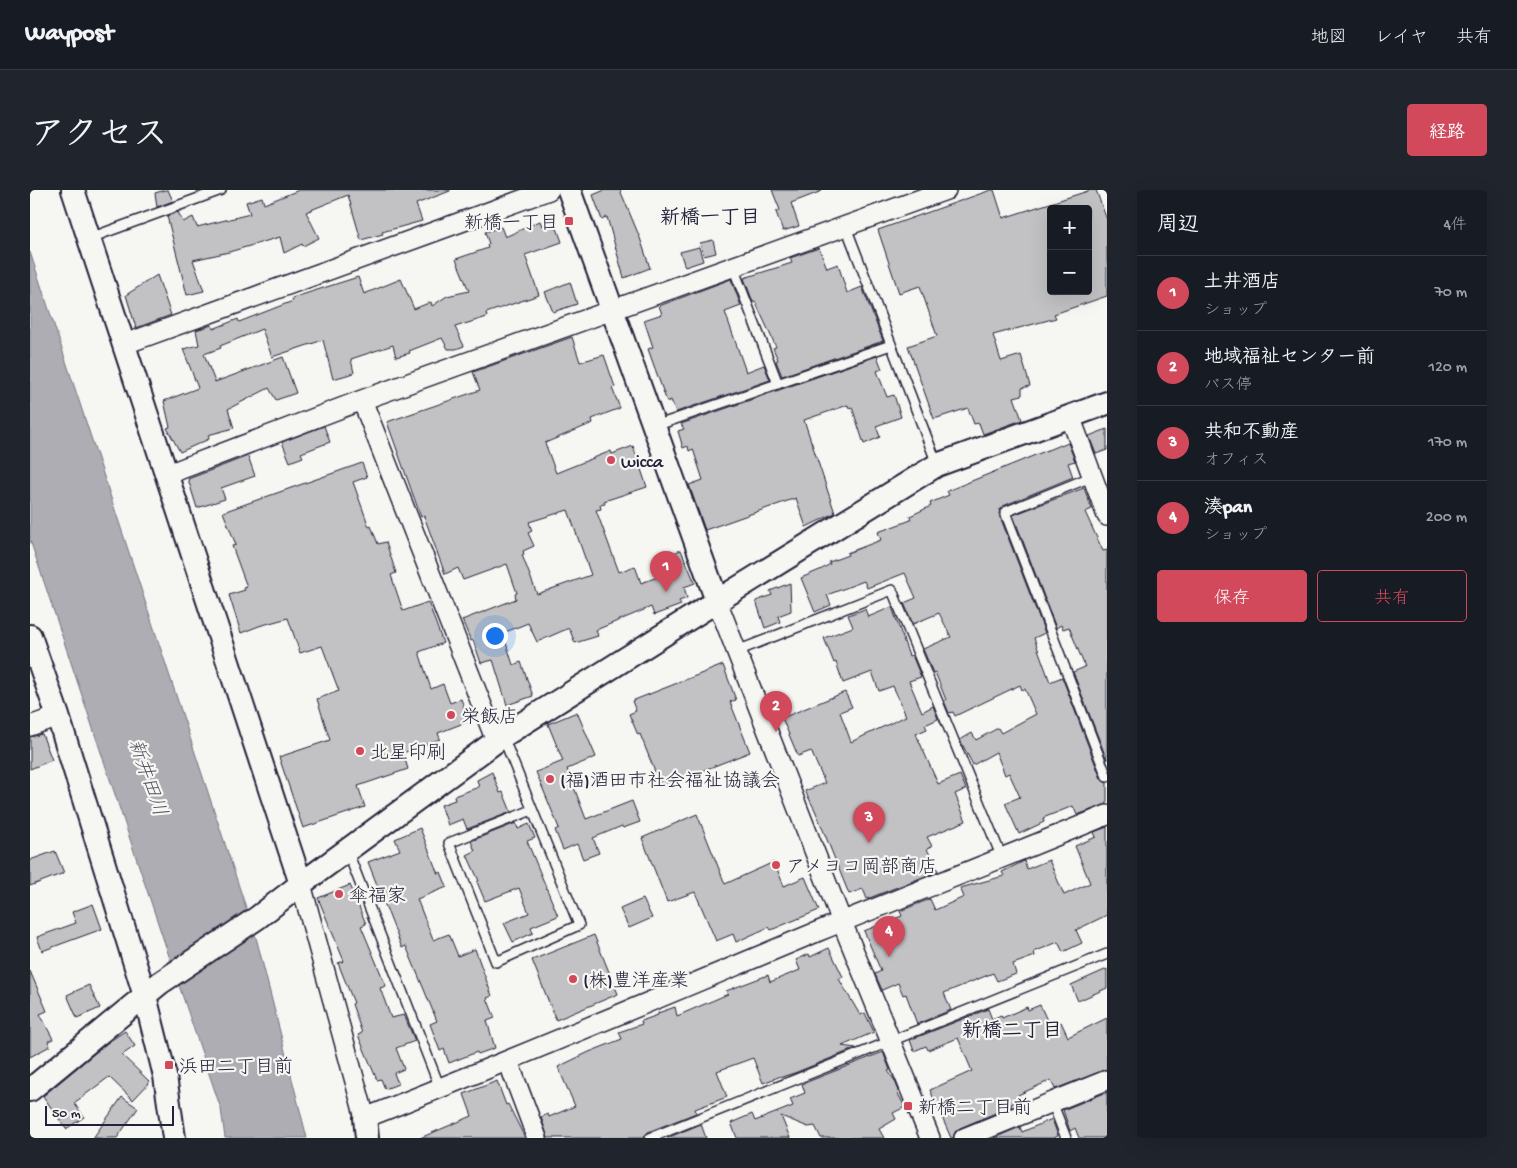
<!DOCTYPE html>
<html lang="ja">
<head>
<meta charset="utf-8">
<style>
	body { margin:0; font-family:"Gochi Hand","Klee One",sans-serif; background:#20242c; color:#f1f3f6 }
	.controls { position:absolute; right:15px; top:15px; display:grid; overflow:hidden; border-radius:5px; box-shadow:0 5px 20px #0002 }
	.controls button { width:45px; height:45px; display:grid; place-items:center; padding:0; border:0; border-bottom:1px solid #363941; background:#171b24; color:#f1f3f6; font:25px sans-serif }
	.scale { position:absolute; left:15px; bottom:12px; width:129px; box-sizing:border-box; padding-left:5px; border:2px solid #22223b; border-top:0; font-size:14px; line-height:18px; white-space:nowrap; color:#22223b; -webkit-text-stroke:4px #f6f6f2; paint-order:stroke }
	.you { position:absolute; left:464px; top:445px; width:18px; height:18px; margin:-12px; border:4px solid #fff; border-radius:50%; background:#1a73e8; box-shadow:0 0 0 8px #1a73e833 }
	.badge { display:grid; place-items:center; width:32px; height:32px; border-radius:50%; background:#d1495b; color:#fff; font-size:16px; font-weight:700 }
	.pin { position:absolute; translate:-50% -41px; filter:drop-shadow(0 1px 2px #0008) }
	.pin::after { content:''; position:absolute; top:26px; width:18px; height:15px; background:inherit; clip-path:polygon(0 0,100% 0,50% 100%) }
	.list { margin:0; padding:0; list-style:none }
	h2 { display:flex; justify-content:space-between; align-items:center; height:65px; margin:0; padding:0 20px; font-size:21px }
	h2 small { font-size:16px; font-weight:400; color:#9ea1a6 }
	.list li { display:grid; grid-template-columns:32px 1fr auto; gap:15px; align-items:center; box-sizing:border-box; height:75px; padding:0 20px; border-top:1px solid #363941 }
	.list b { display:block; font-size:19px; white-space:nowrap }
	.list p { margin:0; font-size:16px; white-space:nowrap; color:#9ea1a6 }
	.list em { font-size:16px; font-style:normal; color:#9ea1a6 }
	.actions { display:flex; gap:10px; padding:15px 20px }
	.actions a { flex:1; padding:11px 0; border:1px solid #d1495b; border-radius:5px; text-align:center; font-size:18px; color:#d1495b }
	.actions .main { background:#d1495b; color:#fff }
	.map { position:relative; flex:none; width:1077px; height:948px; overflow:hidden; border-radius:5px }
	header { display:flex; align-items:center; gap:30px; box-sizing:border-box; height:70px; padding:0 25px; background:#171b24; border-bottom:1px solid #363941 }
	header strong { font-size:24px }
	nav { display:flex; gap:28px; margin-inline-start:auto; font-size:18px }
	.intro { display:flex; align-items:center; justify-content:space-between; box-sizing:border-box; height:120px; padding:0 30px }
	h1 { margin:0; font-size:35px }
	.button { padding:12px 22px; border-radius:5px; background:#d1495b; color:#fff; font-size:18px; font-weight:700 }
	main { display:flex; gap:30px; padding:0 30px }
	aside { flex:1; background:#171b24; border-radius:5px; box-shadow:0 5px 20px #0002 }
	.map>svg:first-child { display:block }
	.water { fill:#adadb3; stroke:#757583 }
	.building { fill:#c2c2c4; stroke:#22223b; fill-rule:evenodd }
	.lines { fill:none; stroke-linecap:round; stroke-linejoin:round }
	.service-casing { stroke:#22223b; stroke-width:12 }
	.minor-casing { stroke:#22223b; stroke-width:22 }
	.tertiary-casing { stroke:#22223b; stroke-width:26 }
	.service { stroke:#f6f6f2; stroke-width:9 }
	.minor { stroke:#f6f6f2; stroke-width:19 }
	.tertiary { stroke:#f6f6f2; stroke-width:22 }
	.poi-dot { fill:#d1495b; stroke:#f6f6f2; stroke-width:2 }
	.labels { text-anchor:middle; stroke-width:4.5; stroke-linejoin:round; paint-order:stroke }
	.poi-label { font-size:19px; fill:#22223b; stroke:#f6f6f2; text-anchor:start }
	.neighbourhood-label { font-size:20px; font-weight:bold; fill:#22223b; stroke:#f6f6f2 }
	.water-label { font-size:20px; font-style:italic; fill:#535365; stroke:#f6f6f2 }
</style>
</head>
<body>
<header>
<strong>Waypost</strong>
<nav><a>地図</a><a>レイヤ</a><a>共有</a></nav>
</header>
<div class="intro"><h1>アクセス</h1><a class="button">経路</a></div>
<main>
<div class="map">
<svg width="1077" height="948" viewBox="0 0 1077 948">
	<rect width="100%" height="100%" fill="#f6f6f2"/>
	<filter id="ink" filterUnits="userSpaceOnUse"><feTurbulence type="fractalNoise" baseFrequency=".02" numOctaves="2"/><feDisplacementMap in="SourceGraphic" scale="10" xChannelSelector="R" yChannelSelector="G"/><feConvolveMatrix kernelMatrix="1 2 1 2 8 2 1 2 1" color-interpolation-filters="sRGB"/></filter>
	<g filter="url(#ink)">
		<!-- water -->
		<path class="water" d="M 0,62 L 227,751 L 277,948 L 195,948 L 191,919 L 140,769 L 0,350 Z"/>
		<!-- building -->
		<path class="building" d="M 135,0 L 138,0 L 143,11 L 127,17 L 125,3 Z
			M 269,0 L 420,0 L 420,1 L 386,14 L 392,31 L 352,42 L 353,44 L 331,50 L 318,5 L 276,22 L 289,48 L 273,56 L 272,54 L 254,63 L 250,47 L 199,62 L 163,70 L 174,101 L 157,105 L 137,26 L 148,22 L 153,32 L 163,27 L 167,37 L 220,24 L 216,12 L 232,7 L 234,14 Z
			M 575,0 L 590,0 L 610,48 L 620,78 L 594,88 L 577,27 L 572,30 L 563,5 Z
			M 742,0 L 792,0 L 792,1 L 761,13 L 769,36 L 753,41 L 746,22 L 750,20 Z
			M 961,0 L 964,0 L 973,28 L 1058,1 L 1058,0 L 1066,0 L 1077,30 L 1077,106 L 1024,124 L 1026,128 L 963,145 L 971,171 L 991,165 L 1000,196 L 992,198 L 992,205 L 984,207 L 992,230 L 953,244 L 949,233 L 944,234 L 938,218 L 904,229 L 878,156 L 907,146 L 890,96 L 869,103 L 848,40 ZM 1021,19 L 1058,19 L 1058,101 L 1021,101 Z
			M 520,30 L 524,39 L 527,38 L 532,52 L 495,65 L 509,105 L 456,123 L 457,127 L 425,137 L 434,156 L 426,159 L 418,159 L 412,148 L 379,161 L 380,163 L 366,167 L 363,155 L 321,169 L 324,183 L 303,189 L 293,150 L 242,167 L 232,139 L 190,156 L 191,158 L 174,164 L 185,192 L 253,167 L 266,203 L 246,210 L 239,198 L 198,219 L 204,238 L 178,245 L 179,249 L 150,262 L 137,238 L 140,237 L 134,211 L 168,198 L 153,159 L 169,155 L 166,140 L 182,135 L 183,139 L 208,129 L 209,132 L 263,111 L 262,108 L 328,87 L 334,104 L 371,89 L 384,119 L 401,112 L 402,116 L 417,106 L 439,101 L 426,69 L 458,58 L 457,55 L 459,54 L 455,42 L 471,37 L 475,47 L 510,31 L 512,36 Z
			M 683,50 L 686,63 L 674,66 L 670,53 Z
			M 669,57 L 673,71 L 655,77 L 650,62 Z
			M 789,58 L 797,78 L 808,74 L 817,103 L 832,97 L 853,151 L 752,186 L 746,171 L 748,170 L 743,158 L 746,157 L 725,111 L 723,112 L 714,88 L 762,73 L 760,68 Z
			M 127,85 L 141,125 L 106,138 L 96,105 Z
			M 701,89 L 711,116 L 695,122 L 716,182 L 734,175 L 740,190 L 646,222 L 641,210 L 637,212 L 618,159 L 623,157 L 614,130 L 632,124 L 629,116 Z
			M 540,92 L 547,114 L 523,122 L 515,102 Z
			M 542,147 L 550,172 L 574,165 L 585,197 L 582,198 L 590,218 L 562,229 L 563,233 L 515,253 L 526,283 L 581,261 L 582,264 L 603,256 L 617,297 L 574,311 L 575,314 L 570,315 L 571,319 L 566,320 L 589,382 L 605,376 L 611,393 L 639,383 L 633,367 L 651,360 L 665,393 L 654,397 L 657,408 L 649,411 L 651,415 L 624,425 L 621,417 L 566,440 L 568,446 L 545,453 L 539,438 L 507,452 L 498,433 L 473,443 L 483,475 L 491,472 L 503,506 L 477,515 L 463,470 L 451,473 L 443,450 L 441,451 L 432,430 L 486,409 L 485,404 L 487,403 L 477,374 L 433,390 L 428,378 L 415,384 L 394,326 L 391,327 L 357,232 L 450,200 L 443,182 ZM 538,320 L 561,385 L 507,404 L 492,365 L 494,364 L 493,361 L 504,356 L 498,343 L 502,341 L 499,332 Z
			M 847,166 L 852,179 L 847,181 L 857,207 L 864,205 L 871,227 L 846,236 L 850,247 L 834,254 L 822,217 L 819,218 L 818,215 L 774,230 L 805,323 L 776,337 L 766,308 L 675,340 L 659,295 L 673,290 L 663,259 L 659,261 L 658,256 L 653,258 L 648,241 L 654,239 L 651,234 Z
			M 294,236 L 300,252 L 271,263 L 273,267 L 260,272 L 252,252 Z
			M 1077,239 L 1077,260 L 1066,264 L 1059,246 Z
			M 1038,253 L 1045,271 L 1038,273 L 1043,287 L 973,316 L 970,319 L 969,324 L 1015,443 L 1004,448 L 1020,492 L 1032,487 L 1071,589 L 1077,593 L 1077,614 L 1047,625 L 1043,616 L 1013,628 L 1014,632 L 989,644 L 975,613 L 990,607 L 979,583 L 975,585 L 966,562 L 943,575 L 930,550 L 942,543 L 946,550 L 968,538 L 971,543 L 1006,524 L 995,499 L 992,500 L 990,495 L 925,526 L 923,522 L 919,523 L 914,511 L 916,510 L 905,482 L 903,483 L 893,459 L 921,447 L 909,423 L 883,434 L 874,413 L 886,408 L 875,383 L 837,398 L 834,391 L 797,405 L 801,415 L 785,422 L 771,388 L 792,379 L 800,374 L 799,372 L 818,365 L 817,363 L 851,350 L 848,342 L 881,330 L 880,326 L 901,316 L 900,313 L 919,305 L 917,301 L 1030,255 L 1031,256 Z
			M 218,266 L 225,286 L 191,298 L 195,309 L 167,318 L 158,289 Z
			M 332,273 L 337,287 L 323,292 L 339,337 L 341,336 L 348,354 L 356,352 L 366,383 L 361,385 L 373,421 L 398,412 L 413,453 L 389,462 L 401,499 L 413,494 L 420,513 L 431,509 L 439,531 L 408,543 L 410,549 L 373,563 L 378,579 L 328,596 L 335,617 L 273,638 L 249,567 L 300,550 L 287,509 L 309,501 L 292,456 L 270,463 L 258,428 L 229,436 L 211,443 L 199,405 L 215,400 L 214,398 L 217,397 L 202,356 L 206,355 L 193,322 Z
			M 1054,298 L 1062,319 L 1055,322 L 1073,361 L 1077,360 L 1077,570 L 1043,482 L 1055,477 L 1039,437 L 1033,439 L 1031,435 L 1026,438 L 983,325 Z
			M 760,393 L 761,421 L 748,426 L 750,432 L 735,438 L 726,411 L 742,405 L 740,401 Z
			M 862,417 L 879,466 L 882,465 L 891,487 L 879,491 L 892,522 L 903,516 L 908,529 L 895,535 L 897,539 L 886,544 L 908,594 L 930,585 L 936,599 L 925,604 L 936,631 L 897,647 L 902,656 L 897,659 L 908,681 L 837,709 L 833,699 L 819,704 L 785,620 L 775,601 L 795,593 L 781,561 L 768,566 L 752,528 L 815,502 L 822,517 L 810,522 L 821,552 L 876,526 L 863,496 L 849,501 L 842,482 L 813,493 L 806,472 L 804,473 L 794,448 L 823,437 L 818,425 L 835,419 L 838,427 Z
			M 693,475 L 706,510 L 700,512 L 720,562 L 631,597 L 610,544 L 608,545 L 599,524 L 606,521 L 602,511 Z
			M 547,522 L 566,567 L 537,579 L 556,629 L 602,611 L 610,632 L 593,638 L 592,636 L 563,648 L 569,663 L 553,669 L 547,654 L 533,660 L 525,640 L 529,638 L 506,582 L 533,571 L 518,534 Z
			M 12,544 L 22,570 L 0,579 L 0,547 Z
			M 462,582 L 470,603 L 473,602 L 481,622 L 437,639 L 433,629 L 418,635 L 411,615 L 425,610 L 424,606 L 449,597 L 447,590 Z
			M 667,624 L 695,694 L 744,672 L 754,696 L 775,687 L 789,720 L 741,740 L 739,737 L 706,752 L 703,744 L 686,751 L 665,702 L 637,712 L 612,648 Z
			M 486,633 L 488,639 L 499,634 L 505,648 L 497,651 L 528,726 L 501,737 L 503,743 L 483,752 L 474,733 L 499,723 L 489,698 L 455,711 L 447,692 L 449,691 L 437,665 L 445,661 L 441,651 Z
			M 1077,637 L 1077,725 L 1046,740 L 1052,753 L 1033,762 L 1028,752 L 1004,762 L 1005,766 L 983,774 L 986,784 L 967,791 L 963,783 L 914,803 L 921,820 L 887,834 L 876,804 L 873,805 L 868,793 L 852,800 L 845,784 L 851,781 L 834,741 L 872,726 L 870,721 L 900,709 L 905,720 L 934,707 L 930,698 L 974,686 L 972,682 L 994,671 L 997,679 L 1019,670 L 1034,705 L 1060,693 L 1045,656 L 1066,647 L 1064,642 Z
			M 390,638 L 408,684 L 411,682 L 417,697 L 387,709 L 403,750 L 419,744 L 428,766 L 445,759 L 462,806 L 457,808 L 465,828 L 457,831 L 465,858 L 448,864 L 447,862 L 419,873 L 414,859 L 410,861 L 400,834 L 407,831 L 376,756 L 372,758 L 338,672 L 370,660 L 365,649 Z
			M 25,661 L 34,683 L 0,696 L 0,670 Z
			M 320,695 L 336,734 L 331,736 L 356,796 L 350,798 L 361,828 L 374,825 L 385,851 L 366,858 L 374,879 L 364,883 L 368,894 L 355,899 L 351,889 L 347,890 L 328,845 L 332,843 L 322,814 L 324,813 L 308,773 L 314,771 L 288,708 Z
			M 613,709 L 622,728 L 599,738 L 590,719 Z
			M 63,714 L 72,739 L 12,761 L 7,747 L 46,733 L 42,722 Z
			M 564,745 L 588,804 L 526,830 L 502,770 Z
			M 799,758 L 813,787 L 809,789 L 830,825 L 835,823 L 844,842 L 812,856 L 826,858 L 767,882 L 752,887 L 751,886 L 733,893 L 723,868 L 687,881 L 697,907 L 665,919 L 666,923 L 618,942 L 614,948 L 518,948 L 511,927 L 518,924 L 519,927 L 545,916 L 528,877 L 559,862 L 592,849 L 589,842 L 612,834 L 611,831 L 628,825 L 628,823 L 645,817 L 647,826 L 698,804 L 696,801 L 738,785 L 740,792 L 770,780 L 766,770 L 779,764 L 780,767 Z
			M 1077,779 L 1077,798 L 1048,811 L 1041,795 Z
			M 0,781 L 17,821 L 10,824 L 23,849 L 18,851 L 20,856 L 0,867 Z
			M 59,795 L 70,818 L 47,828 L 37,805 Z
			M 1010,815 L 1020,837 L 1031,832 L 1038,847 L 1077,828 L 1077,879 L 1025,899 L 1021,890 L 988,905 L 991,910 L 981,914 L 982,916 L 930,938 L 925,942 L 923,948 L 921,948 L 900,900 L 942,881 L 928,848 L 898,860 L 896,856 L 884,861 L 880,850 L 958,819 L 962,829 L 971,825 L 972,828 L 997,817 L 998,820 Z
			M 95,841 L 105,856 L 92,865 L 120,892 L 103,910 L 79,887 L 44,913 L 54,927 L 36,939 L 13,906 L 77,853 Z
			M 853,862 L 860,880 L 858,881 L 865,891 L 869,901 L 867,902 L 875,917 L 863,923 L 866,929 L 849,939 L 854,948 L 791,948 L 785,936 L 778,937 L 751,926 L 760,948 L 707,948 L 701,933 L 722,924 L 725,931 L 763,916 L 760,909 L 775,903 L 772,894 Z
			M 467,891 L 476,915 L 478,914 L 495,948 L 390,948 L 442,926 L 434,904 Z
			M 1077,902 L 1077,948 L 1049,948 L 1045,938 L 1040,941 L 1033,920 Z
			M 92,907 L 108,918 L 87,948 L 63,948 Z
			M 1022,929 L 1028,946 L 1024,948 L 964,948 L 990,937 L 992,942 Z
			M 671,934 L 676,948 L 637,948 Z"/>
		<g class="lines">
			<defs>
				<path id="service" d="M 816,37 L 907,274
					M 60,48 L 191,0
					M 703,77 L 748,194
					M 625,236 L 861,155
					M 1061,287 L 975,322 L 1077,587
					M 707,461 L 862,400 L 972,668
					M 473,547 L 549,735 L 466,772 L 419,653 L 502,620
					M 317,660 L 410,898
					M 1022,912 L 1036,948
					M 620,948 L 1077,764"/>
				<path id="minor" d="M 95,154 L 519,0
					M 332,210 L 466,551
					M 1040,226 L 1077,326
					M 138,284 L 332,210 L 916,0
					M 687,411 L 812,732 L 900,948
					M 0,536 L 28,526
					M 271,694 L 335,928 C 487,868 638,804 789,741 C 885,702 981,665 1077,625
					M 478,871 L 507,948
					M 934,948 L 1077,890"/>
				<path id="tertiary" d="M 43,0 L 271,694
					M 539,0 L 687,411
					M 0,446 L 28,526 L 115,806 L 135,886 L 144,948
					M 0,900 L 130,793 L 227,728 L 271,694 L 473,546 L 687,411 L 907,275 L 1077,213
					M 335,928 L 337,948"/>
			</defs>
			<!-- service casing -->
			<use href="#service" class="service-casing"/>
			<!-- minor casing -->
			<use href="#minor" class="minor-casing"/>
			<!-- tertiary casing -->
			<use href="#tertiary" class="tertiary-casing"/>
			<!-- service -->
			<use href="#service" class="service"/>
			<!-- minor -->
			<use href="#minor" class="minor"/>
			<!-- tertiary -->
			<use href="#tertiary" class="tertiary"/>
		</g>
	</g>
	<!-- markers -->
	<g class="poi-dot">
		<rect x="534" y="26" width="10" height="10" rx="2.5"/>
		<circle cx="581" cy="270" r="5"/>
		<circle cx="421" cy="525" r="5"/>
		<circle cx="330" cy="561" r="5"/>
		<circle cx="520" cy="589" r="5"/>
		<circle cx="746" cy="675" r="5"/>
		<circle cx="309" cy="704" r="5"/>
		<circle cx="543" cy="789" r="5"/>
		<rect x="134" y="870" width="10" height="10" rx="2.5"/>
		<rect x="873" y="911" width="10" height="10" rx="2.5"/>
	</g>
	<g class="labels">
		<!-- poi labels -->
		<g class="poi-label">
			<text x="529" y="38" text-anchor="end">新橋一丁目</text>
			<text x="591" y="277">wicca</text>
			<text x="431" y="532">栄飯店</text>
			<text x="340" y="568">北星印刷</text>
			<text x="530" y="596">(福)酒田市社会福祉協議会</text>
			<text x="756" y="682">アメヨコ岡部商店</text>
			<text x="319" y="711">傘福家</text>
			<text x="553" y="796">(株)豊洋産業</text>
			<text x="149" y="882">浜田二丁目前</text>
			<text x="888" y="923">新橋二丁目前</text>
		</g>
		<!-- neighbourhood labels -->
		<g class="neighbourhood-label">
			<text x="680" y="33">新橋一丁目</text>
			<text x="982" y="846">新橋二丁目</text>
		</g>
		<!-- water labels -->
		<g class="water-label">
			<text transform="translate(119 587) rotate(71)" y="7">新井田川</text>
		</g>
	</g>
</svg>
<div class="controls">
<button>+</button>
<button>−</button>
</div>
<div class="scale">50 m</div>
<div class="you"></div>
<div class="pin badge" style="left:636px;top:402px">1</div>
<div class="pin badge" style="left:746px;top:542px">2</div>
<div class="pin badge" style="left:839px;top:653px">3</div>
<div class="pin badge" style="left:859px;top:767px">4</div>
</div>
<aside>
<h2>周辺<small>4件</small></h2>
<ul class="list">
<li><span class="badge">1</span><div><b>土井酒店</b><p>ショップ</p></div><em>70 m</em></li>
<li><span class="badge">2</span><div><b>地域福祉センター前</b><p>バス停</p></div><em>120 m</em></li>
<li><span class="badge">3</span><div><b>共和不動産</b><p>オフィス</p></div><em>170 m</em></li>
<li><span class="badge">4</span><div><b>湊pan</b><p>ショップ</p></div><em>200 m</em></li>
</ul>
<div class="actions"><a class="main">保存</a><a>共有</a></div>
</aside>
</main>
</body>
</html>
